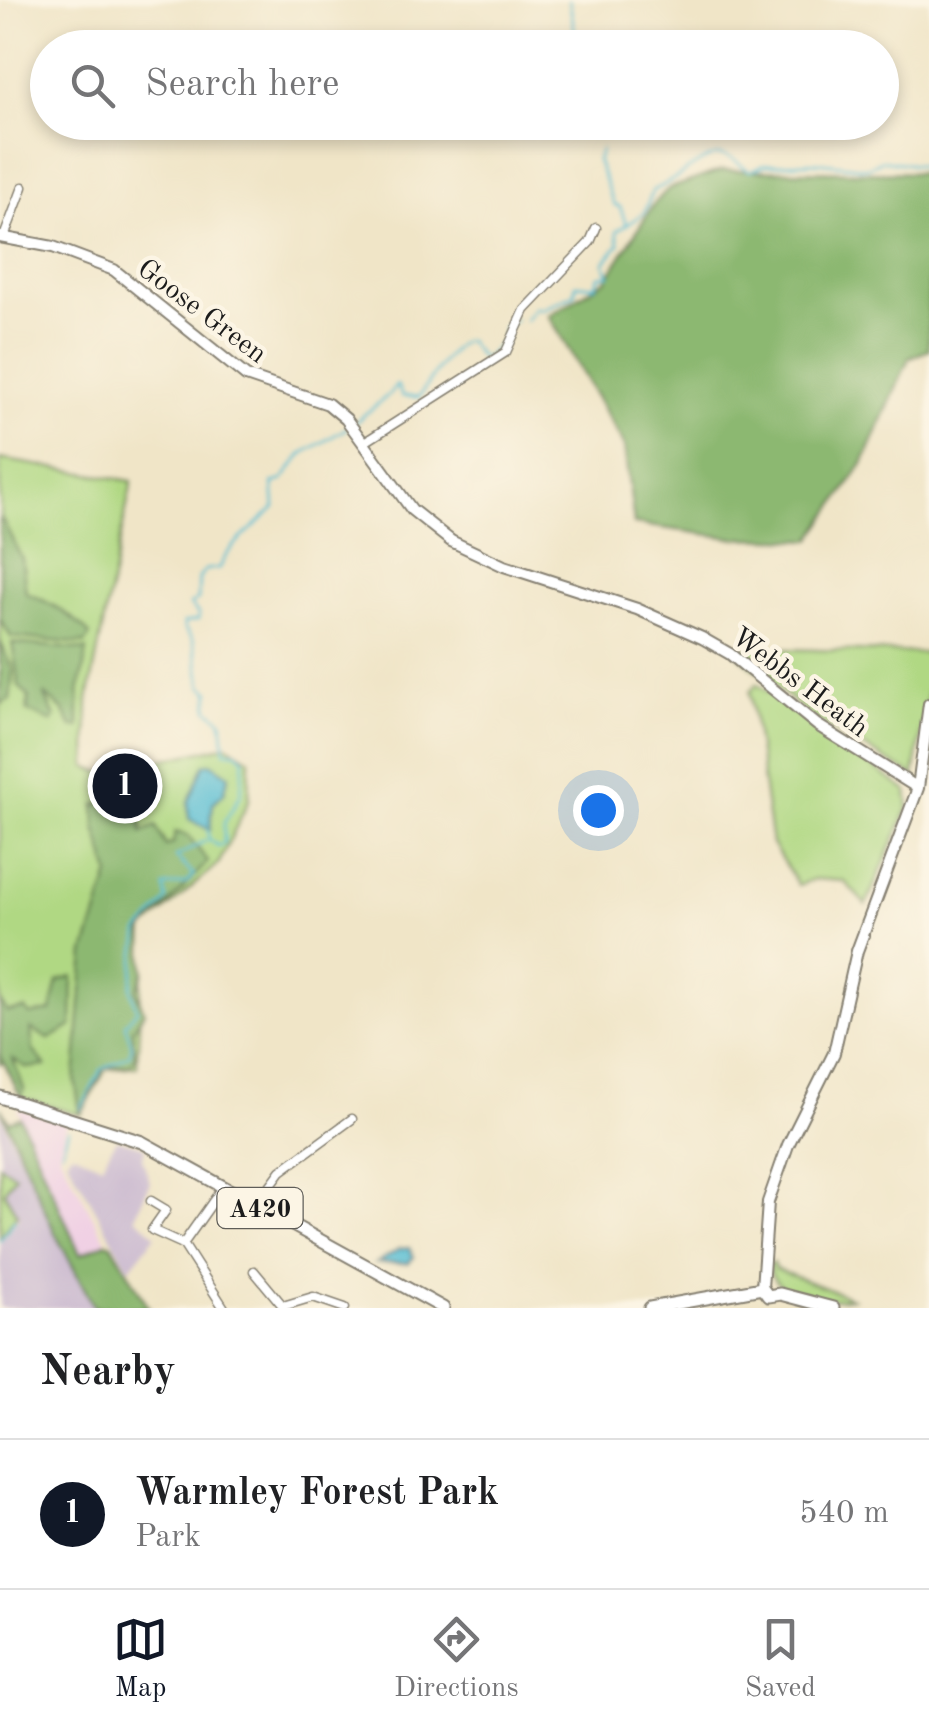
<!DOCTYPE html>
<html lang="en">
<head>
<meta charset="utf-8">
<style>
	body { margin:0; font-family:"Old Standard TT",serif; background:#f2f2f2; color:#202124 }
	.you { position:absolute; left:598px; top:810px; width:35px; height:35px; margin:-25px; border:8px solid #fff; border-radius:50%; background:#1a73e8; box-shadow:0 0 0 15px #1a73e833 }
	.badge { display:grid; place-items:center; width:65px; height:65px; border-radius:50%; background:#111827; color:#fff; font-size:32px; font-weight:700 }
	.pin { position:absolute; translate:-50% -50%; border:5px solid #fff; box-shadow:0 2px 10px #0006 }
	.list { margin:0; padding:0; list-style:none }
	h2 { display:flex; justify-content:space-between; align-items:center; height:130px; margin:0; padding:0 40px; font-size:42px }
	h2 small { font-size:32px; font-weight:400; color:#757577 }
	.list li { display:grid; grid-template-columns:65px 1fr auto; gap:30px; align-items:center; box-sizing:border-box; height:150px; padding:0 40px; border-top:2px solid #e0e0e0 }
	.list b { display:block; font-size:38px; white-space:nowrap }
	.list p { margin:0; font-size:32px; white-space:nowrap; color:#757577 }
	.list em { font-size:32px; font-style:normal; color:#757577 }
	.icon { flex:none; width:55px; height:55px; fill:none; stroke:currentColor; stroke-width:2; stroke-linecap:round; stroke-linejoin:round }
	.map { position:relative; flex:none; width:929px; height:1308px; overflow:hidden }
	.search { position:absolute; background:#fff; box-shadow:0 5px 15px #0003; left:30px; right:30px; top:30px; height:110px; display:flex; align-items:center; gap:25px; box-sizing:border-box; padding:0 35px; border-radius:55px; color:#757577; font-size:38px }
	.sheet { height:280px; background:#fff }
	nav { display:flex; justify-content:space-around; align-items:center; box-sizing:border-box; height:140px; border-top:2px solid #e0e0e0; background:#fff; font-size:28px; color:#757577 }
	nav a { display:grid; justify-items:center; gap:5px }
	nav .on { color:#111827 }
	.map>svg:first-child { display:block }
	.built { fill:#f0d0e4 }
	.industrial { fill:#cebed1 }
	.green { fill:#b0d883; stroke:#667a50; stroke-width:2.5 }
	.forest { fill:#8cb871; stroke:#546a46; stroke-width:2.5 }
	.water { fill:#56bdd3; stroke:#396c78; stroke-width:2.5 }
	.lines { fill:none; stroke-linecap:round; stroke-linejoin:round }
	.stream { stroke:#56bdd3; stroke-width:2.5 }
	.street-casing { stroke:#868072; stroke-width:11 }
	.secondary-casing { stroke:#868072; stroke-width:14 }
	.primary-casing { stroke:#868072; stroke-width:15 }
	.street { stroke:#fff; stroke-width:8 }
	.secondary { stroke:#fff; stroke-width:10 }
	.primary { stroke:#fff; stroke-width:11 }
	.labels { text-anchor:middle; stroke-width:9; stroke-linejoin:round; paint-order:stroke }
	.shield { fill:#fcf5e5; stroke:#5f5d58; stroke-width:2.5 }
	.shield-label { font-size:25px; font-weight:bold; fill:#1c1c1c }
	.street-label { font-size:28px; fill:#1c1c1c; stroke:#fcf5e5 }
</style>
</head>
<body>
<div class="map">
<svg width="929" height="1308" viewBox="0 0 929 1308">
	<rect width="100%" height="100%" fill="#fcf5e5"/>
	<filter id="ink" filterUnits="userSpaceOnUse"><feTurbulence type="fractalNoise" baseFrequency=".01" numOctaves="2"/><feDisplacementMap in="SourceGraphic" scale="20" xChannelSelector="R" yChannelSelector="G"/><feConvolveMatrix kernelMatrix="1 2 1 2 8 2 1 2 1" color-interpolation-filters="sRGB"/></filter>
	<filter id="wash" filterUnits="userSpaceOnUse"><feTurbulence type="fractalNoise" baseFrequency=".0048" numOctaves="4" result="noise"/><feDisplacementMap in="SourceGraphic" scale="40" xChannelSelector="R" yChannelSelector="G"/><feGaussianBlur stdDeviation="2.25" result="paint"/><feColorMatrix in="noise" values="0 0 0 0 0 0 0 0 0 0 0 0 0 0 0 0 0 1.4 0 .05"/><feComposite in="paint" operator="in"/></filter>
	<g filter="url(#wash)">
		<rect width="100%" height="100%" fill="#f0e5c7"/>
		<!-- built -->
		<path class="built" d="M 17,1108 L 67,1122 L 59,1153 L 107,1242 L 80,1254 Z"/>
		<!-- industrial -->
		<path class="industrial" d="M 0,1113 L 55,1233 L 95,1308 L 0,1308 L 0,1242 L 19,1217 L 3,1192 L 15,1175 L 0,1165 Z
			M 116,1139 L 146,1147 L 142,1158 L 150,1182 L 135,1217 L 156,1235 L 129,1269 L 67,1159 L 72,1152 L 102,1165 Z"/>
		<!-- green -->
		<path class="green" d="M 0,459 L 132,481 L 88,700 L 87,767 L 102,773 L 228,745 L 250,759 L 249,800 L 219,863 L 144,929 L 137,1066 L 106,1069 L 81,1115 L 21,1098 L 4,1063 L 0,1064 Z
			M 743,648 L 929,653 L 929,685 L 914,776 L 812,717 L 735,652 Z
			M 757,684 L 907,791 L 909,806 L 866,905 L 844,881 L 815,879 L 798,885 L 772,844 L 750,692 Z
			M 0,1165 L 15,1175 L 4,1192 L 17,1214 L 0,1238 Z
			M 773,1263 L 775,1269 L 852,1298 C 825,1303 771,1296 768,1264 Z"/>
		<!-- forest -->
		<path class="forest" d="M 722,170 L 929,173 L 929,350 L 909,358 L 863,464 L 811,540 L 732,538 L 634,524 L 624,445 L 549,316 L 607,279 L 653,205 L 668,189 Z
			M 0,515 L 22,559 L 26,593 C 48,601 74,616 90,635 L 85,644 L 11,637 L 0,619 Z
			M 0,641 L 13,671 L 10,699 L 0,704 Z
			M 12,643 L 87,650 L 79,693 L 79,727 L 72,727 L 63,710 L 44,694 L 55,717 L 52,722 L 27,711 L 29,697 L 19,686 Z
			M 107,801 L 141,816 L 142,832 L 156,826 L 166,846 L 173,843 L 175,832 L 188,835 L 208,862 L 142,932 L 144,972 L 136,991 L 144,1012 L 133,1029 L 135,1059 L 130,1065 L 106,1067 L 80,1113 L 75,1079 L 85,953 L 110,874 L 96,828 L 95,805 Z
			M 73,977 L 72,1026 L 49,1039 L 31,1029 L 33,1050 L 46,1066 L 27,1068 L 13,1059 L 24,1089 L 21,1098 L 0,1054 L 0,1001 L 7,1012 L 25,1009 L 30,1015 L 51,1011 L 58,981 Z
			M 0,1107 L 9,1121 L 20,1117 L 80,1254 L 107,1242 L 112,1244 L 149,1308 L 95,1308 L 55,1233 Z"/>
		<!-- water -->
		<path class="water" d="M 211,763 L 229,775 L 224,793 L 213,803 L 210,830 L 189,819 L 188,803 L 204,765 Z
			M 409,1248 L 414,1257 L 408,1263 L 377,1263 L 399,1249 Z"/>
		<g class="lines">
			<!-- stream -->
			<path class="stream" d="M 569,0 L 578,48
				M 601,150 L 597,160 L 614,205 L 620,207 L 626,224
				M 526,320 L 535,308 L 543,309 L 575,294 L 576,284 L 595,286 L 599,276 L 610,275 L 604,263 L 619,244 L 617,231 L 644,213 L 653,190 C 671,185 704,153 722,155 C 733,156 742,167 750,171 L 764,165 L 817,162 L 868,168 L 882,160 L 929,167
				M 354,424 C 368,409 385,402 397,385 L 402,396 L 419,397 C 433,376 443,357 463,341 L 468,341 L 481,358 L 487,357 L 504,339 L 504,327 L 516,320
				M 209,839 L 218,846 L 224,844 L 224,823 L 241,794 L 244,758 L 236,751 L 225,751 L 222,720 L 208,709 L 210,692 L 202,686 L 193,640 L 184,628 L 184,623 L 198,620 L 199,615 L 190,604 L 198,600 L 199,578 L 205,570 L 220,568 C 227,545 258,526 275,507 L 273,483 L 283,480 L 302,454 L 347,428
				M 81,1109 L 101,1070 L 129,1055 L 132,1046 L 125,1024 L 137,1010 L 131,989 L 139,932 L 167,900 L 164,887 L 187,883 L 194,875 L 176,857 L 209,839 L 208,830
				M 62,1151 L 68,1130
				M 0,1240 L 15,1219"/>
		</g>
	</g>
	<g filter="url(#ink)">
		<g class="lines">
			<defs>
				<path id="street" d="M 4,237 L 23,187
					M 365,442 L 506,352 L 525,310 L 590,242 L 596,228
					M 151,1201 L 166,1210 L 152,1230 L 183,1244
					M 256,1205 L 281,1171 L 352,1119
					M 254,1271 L 283,1306 L 313,1297 L 345,1308
					M 224,1308 L 183,1244 L 224,1186"/>
				<path id="secondary" d="M 0,237 L 53,247 L 114,270 L 246,376 L 328,404 L 346,419 L 412,510 L 451,541 L 504,566 L 637,609 L 702,638 L 730,654 L 817,725 L 918,788
					M 762,1288 L 768,1202 L 788,1145 L 834,1053 L 857,951 L 918,788 L 929,704"/>
				<path id="primary" d="M 0,1097 L 142,1142 L 443,1308
					M 768,1296 L 780,1294 L 833,1308
					M 650,1308 L 762,1288 L 768,1296"/>
			</defs>
			<!-- street casing -->
			<use href="#street" class="street-casing"/>
			<!-- secondary casing -->
			<use href="#secondary" class="secondary-casing"/>
			<!-- primary casing -->
			<use href="#primary" class="primary-casing"/>
			<!-- street -->
			<use href="#street" class="street"/>
			<!-- secondary -->
			<use href="#secondary" class="secondary"/>
			<!-- primary -->
			<use href="#primary" class="primary"/>
		</g>
	</g>
	<g class="labels">
		<!-- shield labels -->
		<rect class="shield" x="217.5" y="1188" width="85" height="40" rx="8"/>
		<g class="shield-label">
			<text x="260" y="1217">A420</text>
		</g>
		<!-- street labels -->
		<g class="street-label">
			<text transform="translate(203 310) rotate(37)" y="10">Goose Green</text>
			<text transform="translate(801 681) rotate(37)" y="10">Webbs Heath</text>
		</g>
	</g>
</svg>
<div class="you"></div>
<div class="pin badge" style="left:125px;top:786px">1</div>
<div class="search"><svg class="icon" aria-label="search" viewBox="0 0 24 24"><circle cx="10" cy="10" r="6"/><path d="M15 15l6 6"/></svg>Search here</div>
</div>
<section class="sheet">
<h2>Nearby<small></small></h2>
<ul class="list">
<li><span class="badge">1</span><div><b>Warmley Forest Park</b><p>Park</p></div><em>540 m</em></li>
</ul>
</section>
<nav>
<a class="on"><svg class="icon" aria-label="map" viewBox="0 0 24 24"><path d="M3 6l6-2 6 2 6-2v14l-6 2-6-2-6 2zM9 4v14M15 6v14"/></svg>Map</a>
<a><svg class="icon" aria-label="directions" viewBox="0 0 24 24"><path d="M12 3l9 9-9 9-9-9zM9 14v-3h6M13 9l2 2-2 2"/></svg>Directions</a>
<a><svg class="icon" aria-label="saved" viewBox="0 0 24 24"><path d="M7 4h10v16l-5-4-5 4z"/></svg>Saved</a>
</nav>
</body>
</html>
